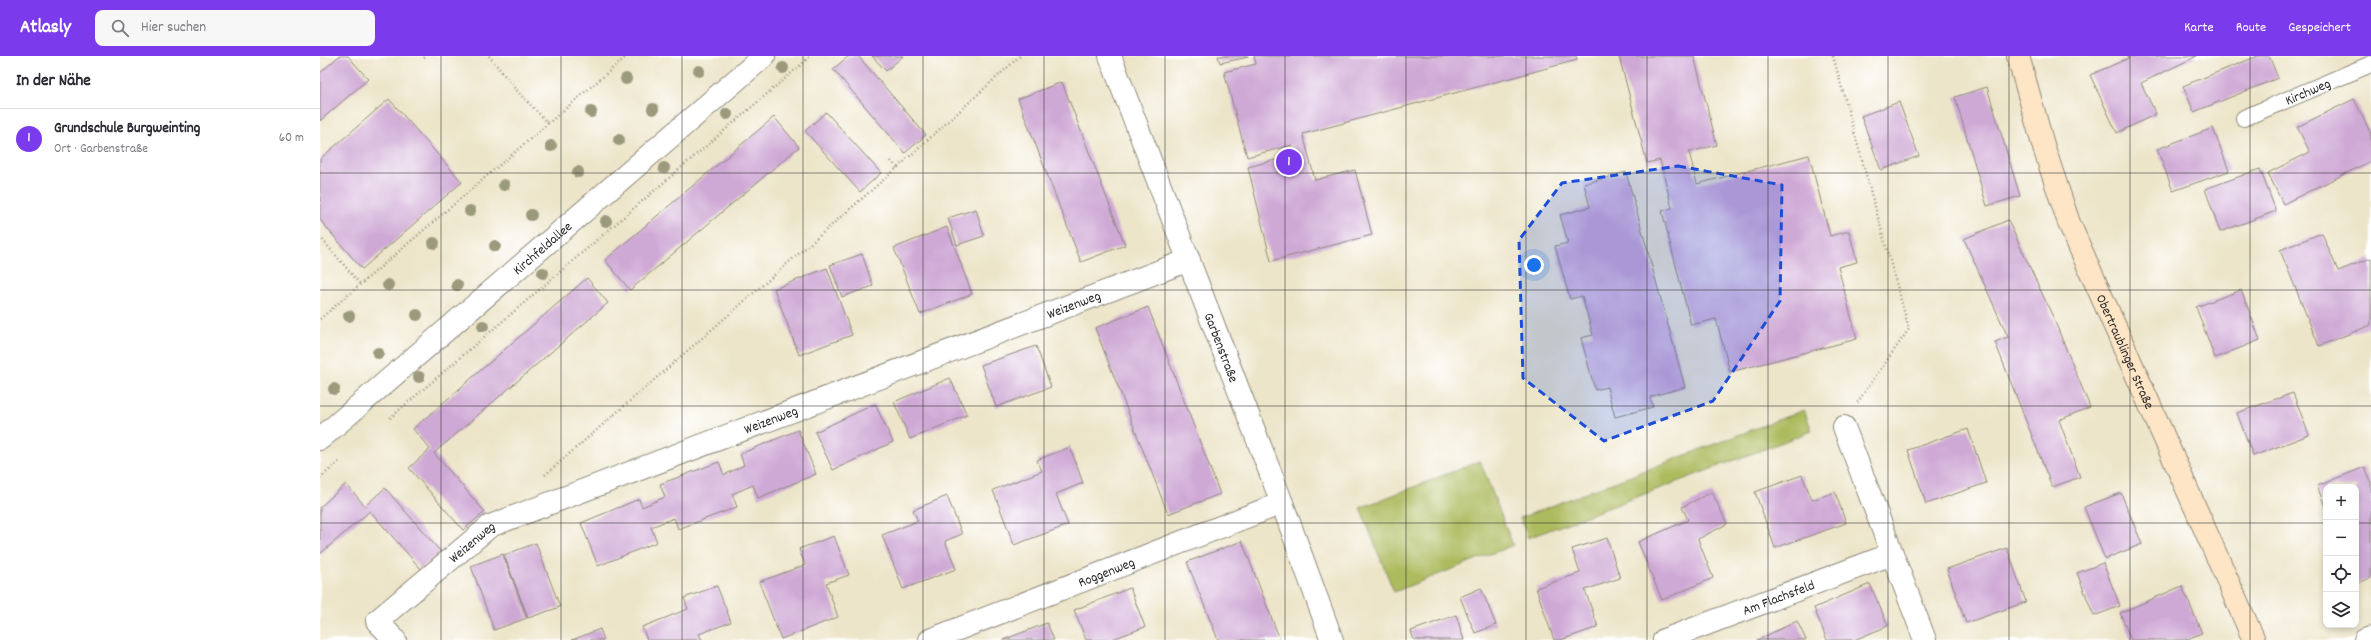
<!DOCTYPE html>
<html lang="de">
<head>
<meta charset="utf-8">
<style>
	body { margin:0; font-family:Dekko,sans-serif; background:#f7f7f7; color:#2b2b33 }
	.controls { position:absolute; right:12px; bottom:12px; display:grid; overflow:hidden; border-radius:8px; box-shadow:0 2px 6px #0003 }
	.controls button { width:36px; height:36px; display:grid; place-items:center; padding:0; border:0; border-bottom:1px solid #e1e1e2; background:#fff; color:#2b2b33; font:20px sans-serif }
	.you { position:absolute; left:1214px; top:209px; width:14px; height:14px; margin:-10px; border:3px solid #fff; border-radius:50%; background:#1a73e8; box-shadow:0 0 0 6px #1a73e833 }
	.badge { display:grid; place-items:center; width:26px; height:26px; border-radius:50%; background:#7c3aed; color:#fff; font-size:13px; font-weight:700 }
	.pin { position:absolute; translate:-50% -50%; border:2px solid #fff; box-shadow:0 1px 4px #0006 }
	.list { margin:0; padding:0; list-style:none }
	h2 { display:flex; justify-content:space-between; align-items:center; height:52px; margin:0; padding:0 16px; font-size:17px }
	h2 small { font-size:13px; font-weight:400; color:#7c7c81 }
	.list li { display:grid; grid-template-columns:26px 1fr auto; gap:12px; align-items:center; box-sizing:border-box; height:60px; padding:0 16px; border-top:1px solid #e1e1e2 }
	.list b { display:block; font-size:15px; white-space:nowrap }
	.list p { margin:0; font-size:13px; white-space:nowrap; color:#7c7c81 }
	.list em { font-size:13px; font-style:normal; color:#7c7c81 }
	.icon { flex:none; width:22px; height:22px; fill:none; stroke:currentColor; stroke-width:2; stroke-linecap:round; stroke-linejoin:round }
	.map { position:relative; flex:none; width:2051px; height:584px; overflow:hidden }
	header { display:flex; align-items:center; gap:24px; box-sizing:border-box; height:56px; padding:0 20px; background:#7c3aed; color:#fff }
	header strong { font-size:19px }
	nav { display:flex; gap:22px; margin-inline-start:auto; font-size:14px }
	.search { width:280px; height:36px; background:#f7f7f7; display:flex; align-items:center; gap:10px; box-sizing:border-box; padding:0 14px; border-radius:8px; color:#7c7c81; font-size:15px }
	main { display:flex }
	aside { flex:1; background:#fff }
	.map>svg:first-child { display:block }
	.green { fill:#adbb5e; stroke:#6c7344 }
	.building { fill:#cfa9d5 }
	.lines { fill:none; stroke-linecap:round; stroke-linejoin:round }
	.lane-casing { stroke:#8c887a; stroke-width:18 }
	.street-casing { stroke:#8c887a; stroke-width:24 }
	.secondary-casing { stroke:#8c887a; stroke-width:24 }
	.path { stroke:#8c887a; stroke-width:2.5; stroke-dasharray:1 3; stroke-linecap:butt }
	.lane { stroke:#fff; stroke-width:16 }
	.street { stroke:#fff; stroke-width:22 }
	.secondary { stroke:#fde5c5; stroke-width:22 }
	.tree { fill:#9b9a7c }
	.marked { fill:#1d4ed8; fill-opacity:0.2; stroke:#1d4ed8; stroke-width:3; stroke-dasharray:8 5; stroke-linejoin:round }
	.grid { fill:none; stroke:#2b2b2b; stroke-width:1; stroke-opacity:0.55 }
	.labels { text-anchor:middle; stroke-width:3.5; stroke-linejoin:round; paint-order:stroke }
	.street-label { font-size:14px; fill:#2b2b2b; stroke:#fff }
</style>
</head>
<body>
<header>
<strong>Atlasly</strong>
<div class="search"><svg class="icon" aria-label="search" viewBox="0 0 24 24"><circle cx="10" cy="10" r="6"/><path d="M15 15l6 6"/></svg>Hier suchen</div>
<nav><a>Karte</a><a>Route</a><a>Gespeichert</a></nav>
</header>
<main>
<aside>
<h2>In der Nähe<small></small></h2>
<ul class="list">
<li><span class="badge">1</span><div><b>Grundschule Burgweinting</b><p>Ort · Garbenstraße</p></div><em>60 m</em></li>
</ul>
</aside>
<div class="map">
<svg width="2051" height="584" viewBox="0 0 2051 584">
	<rect width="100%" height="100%" fill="#fff"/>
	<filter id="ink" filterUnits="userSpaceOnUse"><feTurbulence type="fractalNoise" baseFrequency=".025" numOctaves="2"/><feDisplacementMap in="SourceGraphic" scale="8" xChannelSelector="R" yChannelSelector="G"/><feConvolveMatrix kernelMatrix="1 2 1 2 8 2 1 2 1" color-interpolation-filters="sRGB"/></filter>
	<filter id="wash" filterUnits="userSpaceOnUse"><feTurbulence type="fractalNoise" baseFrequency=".012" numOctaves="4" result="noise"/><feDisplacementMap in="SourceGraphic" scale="16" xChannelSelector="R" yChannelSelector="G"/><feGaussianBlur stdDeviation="0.9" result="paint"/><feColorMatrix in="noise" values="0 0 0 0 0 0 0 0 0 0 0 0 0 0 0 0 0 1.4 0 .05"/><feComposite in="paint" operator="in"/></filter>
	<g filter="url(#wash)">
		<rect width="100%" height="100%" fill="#ede5c9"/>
		<!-- green -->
		<path class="green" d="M 1484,354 L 1492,375 L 1208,482 L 1200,462 Z
			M 1160,405 L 1193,489 L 1074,536 L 1040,452 Z"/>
		<g id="blocks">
			<!-- building -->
			<path class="building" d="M 19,0 L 28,0 L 48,23 L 0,65 L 0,17 Z
				M 529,0 L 538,0 L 606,79 L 585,97 L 513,13 Z
				M 552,0 L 583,0 L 566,15 Z
				M 898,0 L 928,0 L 928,1 L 900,7 Z
				M 934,0 L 1256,0 L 1257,4 L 983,78 L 995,124 L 1035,114 L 1052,179 L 951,205 L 928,111 L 974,99 L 972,89 L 927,101 L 904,16 L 936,8 Z
				M 1299,0 L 1374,0 L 1397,89 L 1369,96 L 1377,128 L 1489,99 L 1510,180 L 1529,175 L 1537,206 L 1518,211 L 1537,283 L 1410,316 L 1396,263 L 1371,269 L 1342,155 L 1352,152 L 1340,104 L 1327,107 Z
				M 1808,0 L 1877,0 L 1821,27 L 1836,58 L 1797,77 L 1770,19 L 1809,2 Z
				M 1938,0 L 1949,0 L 1958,22 L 1874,56 L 1863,30 Z
				M 742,26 L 805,189 L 761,206 L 698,43 Z
				M 1667,31 L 1700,140 L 1667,150 L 1635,41 Z
				M 69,43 L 142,126 L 42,213 L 0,164 L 0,103 Z
				M 2034,43 L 2051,78 L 2051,105 L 1963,148 L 1948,117 L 1990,96 L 1977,71 Z
				M 1579,46 L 1599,100 L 1561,114 L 1541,60 Z
				M 506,56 L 561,117 L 540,136 L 485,75 Z
				M 454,61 L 479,91 L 310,234 L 285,204 Z
				M 1893,72 L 1909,115 L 1853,135 L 1837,93 Z
				M 1940,113 L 1956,155 L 1900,176 L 1885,133 Z
				M 1306,116 L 1365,331 L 1330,341 L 1333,351 L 1295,361 L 1287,331 L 1275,334 L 1261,282 L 1273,279 L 1262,240 L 1250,243 L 1235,190 L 1248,187 L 1240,159 L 1270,151 L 1264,128 Z
				M 656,153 L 664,180 L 637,189 L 628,162 Z
				M 1688,164 L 1733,261 L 1770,351 L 1739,364 L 1760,421 L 1732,431 L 1675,286 L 1688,281 L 1644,183 Z
				M 627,171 L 652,238 L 600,258 L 574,192 Z
				M 2002,177 L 2018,215 L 2051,202 L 2051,269 L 1999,290 L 1960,194 Z
				M 542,198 L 553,230 L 522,241 L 510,209 Z
				M 507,212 L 532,279 L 479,299 L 454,233 Z
				M 267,222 L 288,247 L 114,397 L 165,456 L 143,474 L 89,412 L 110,393 L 93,373 Z
				M 1921,234 L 1940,284 L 1895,302 L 1876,251 Z
				M 828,251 L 900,438 L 848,458 L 775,272 Z
				M 716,290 L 731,331 L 676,351 L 661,309 Z
				M 630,322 L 647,359 L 590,383 L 574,346 Z
				M 1973,337 L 1989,379 L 1933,400 L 1917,357 Z
				M 555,348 L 573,386 L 513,414 L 495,376 Z
				M 1648,373 L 1666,427 L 1606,448 L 1588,394 Z
				M 478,374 L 496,418 L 438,442 L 433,429 L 412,438 L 417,451 L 358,473 L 354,462 L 331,471 L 337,486 L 278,510 L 261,467 L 319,443 L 322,451 L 345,441 L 340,428 L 399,406 L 404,419 L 424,409 L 420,398 Z
				M 750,391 L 763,427 L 736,438 L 748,469 L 694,489 L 673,434 L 722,415 L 717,404 Z
				M 2045,411 L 2051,425 L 2051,522 L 2036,528 L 2036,431 L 2006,431 L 2006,453 L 1997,430 Z
				M 1482,419 L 1492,444 L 1515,436 L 1526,467 L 1455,492 L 1435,436 Z
				M 26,428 L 45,450 L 65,432 L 121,496 L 101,513 L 50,455 L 0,498 L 0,451 Z
				M 1392,436 L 1407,468 L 1378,483 L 1393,522 L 1342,544 L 1318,486 L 1368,464 L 1362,451 Z
				M 1801,437 L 1822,488 L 1785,503 L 1764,451 Z
				M 627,440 L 642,478 L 625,485 L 636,513 L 583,533 L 562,479 L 598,465 L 593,454 Z
				M 514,480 L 529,519 L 506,527 L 518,561 L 461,583 L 439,526 L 485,509 L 479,493 Z
				M 1287,482 L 1300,522 L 1265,534 L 1278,571 L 1241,584 L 1234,584 L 1216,532 L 1260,517 L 1252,493 Z
				M 922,485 L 960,584 L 898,584 L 867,506 Z
				M 216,487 L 240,551 L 208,562 L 184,499 Z
				M 1687,492 L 1706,546 L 1646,567 L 1627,513 Z
				M 183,498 L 207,562 L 174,574 L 151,510 Z
				M 1783,507 L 1800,550 L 1774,560 L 1757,517 Z
				M 1550,528 L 1568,570 L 1534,584 L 1507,584 L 1494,552 Z
				M 397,530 L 411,566 L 379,578 L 382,584 L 327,584 L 322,571 L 368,553 L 364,542 Z
				M 1862,530 L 1882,577 L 1865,584 L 1811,584 L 1800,557 Z
				M 810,532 L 825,571 L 790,584 L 766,584 L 754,554 Z
				M 1161,532 L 1176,569 L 1155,577 L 1140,541 Z
				M 1136,559 L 1144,584 L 1094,584 L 1091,575 Z
				M 1477,565 L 1486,584 L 1437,584 Z
				M 727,567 L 734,584 L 683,584 Z
				M 280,573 L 284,584 L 252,584 Z"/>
		</g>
	</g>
	<g filter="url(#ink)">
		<use href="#blocks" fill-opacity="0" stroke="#8c887a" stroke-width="1"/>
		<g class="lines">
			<defs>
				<g id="lane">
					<path id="s1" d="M 1924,62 L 2051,8"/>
				</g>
				<g id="street">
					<path id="s2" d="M 790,0 L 962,447 L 1012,584"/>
					<path d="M 1524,371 L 1605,584"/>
					<path id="s3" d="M 0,383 L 444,0"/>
					<path id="s4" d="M 75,584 L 57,565 L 170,470 L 869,204"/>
					<path id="s5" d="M 610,584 L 962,447"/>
					<path id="s6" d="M 1344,584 L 1572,498"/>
					<path d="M 2045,584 L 2051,582"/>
				</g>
				<g id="secondary">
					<path id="s7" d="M 1698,0 L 1724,92 L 1749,167 L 1934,584"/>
				</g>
			</defs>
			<!-- lane casing -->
			<use href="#lane" class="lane-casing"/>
			<!-- street casing -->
			<use href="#street" class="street-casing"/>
			<!-- secondary casing -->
			<use href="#secondary" class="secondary-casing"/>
			<!-- path -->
			<path class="path" d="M 169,0 L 198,36 L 229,68
				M 1513,0 L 1589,273 L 1537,347
				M 104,2 L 107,0
				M 571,105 L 577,112
				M 0,181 L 41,229
				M 0,263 L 307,0
				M 70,362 L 491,0
				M 225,419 L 577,112 L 700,0
				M 0,422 L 21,404"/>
			<!-- lane -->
			<use href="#lane" class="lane"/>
			<!-- street -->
			<use href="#street" class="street"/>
			<!-- secondary -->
			<use href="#secondary" class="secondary"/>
		</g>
		<!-- trees -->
		<g class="tree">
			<circle cx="463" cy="12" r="6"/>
			<circle cx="379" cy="15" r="6"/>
			<circle cx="306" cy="23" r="6"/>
			<circle cx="333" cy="53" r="6"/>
			<circle cx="271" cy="56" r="6"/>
			<circle cx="407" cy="58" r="6"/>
			<circle cx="299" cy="84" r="6"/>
			<circle cx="231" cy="90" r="6"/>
			<circle cx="344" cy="112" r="6"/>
			<circle cx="258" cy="116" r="6"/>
			<circle cx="184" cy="129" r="6"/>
			<circle cx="150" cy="155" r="6"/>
			<circle cx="211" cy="159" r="6"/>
			<circle cx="286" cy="165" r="6"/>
			<circle cx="114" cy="187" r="6"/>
			<circle cx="175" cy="190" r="6"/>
			<circle cx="223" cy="217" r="6"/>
			<circle cx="68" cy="229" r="6"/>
			<circle cx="137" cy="229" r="6"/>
			<circle cx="97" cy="259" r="6"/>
			<circle cx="29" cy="260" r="6"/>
			<circle cx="163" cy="270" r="6"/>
			<circle cx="58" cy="297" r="6"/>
			<circle cx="99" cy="321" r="6"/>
			<circle cx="14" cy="333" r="6"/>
		</g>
	</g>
	<!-- marked area -->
	<path class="marked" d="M 1358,110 L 1462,129 L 1460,245 L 1393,345 L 1284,385 L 1203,322 L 1199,184 L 1242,127 Z"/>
	<!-- grid -->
	<path class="grid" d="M 121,0 L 121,584M 241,0 L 241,584M 362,0 L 362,584M 483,0 L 483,584M 603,0 L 603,584M 724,0 L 724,584M 845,0 L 845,584M 965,0 L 965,584M 1086,0 L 1086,584M 1206,0 L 1206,584M 1327,0 L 1327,584M 1448,0 L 1448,584M 1568,0 L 1568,584M 1689,0 L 1689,584M 1810,0 L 1810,584M 1930,0 L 1930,584M 0,117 L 2051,117M 0,234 L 2051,234M 0,350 L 2051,350M 0,467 L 2006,467M 2036,467 L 2051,467"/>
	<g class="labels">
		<!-- street labels -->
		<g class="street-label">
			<text dy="5" stroke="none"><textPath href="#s1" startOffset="69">Kirchweg</textPath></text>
			<text dy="5" stroke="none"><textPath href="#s3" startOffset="293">Kirchfeldallee</textPath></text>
			<text dy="5" stroke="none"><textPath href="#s4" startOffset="798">Weizenweg</textPath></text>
			<text dy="5" stroke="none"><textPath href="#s2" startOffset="312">Garbenstraße</textPath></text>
			<text dy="5" stroke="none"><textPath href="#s7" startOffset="315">Obertraublinger Straße</textPath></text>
			<text dy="5" stroke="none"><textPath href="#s4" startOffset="474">Weizenweg</textPath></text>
			<text dy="5" stroke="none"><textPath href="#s4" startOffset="150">Weizenweg</textPath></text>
			<text dy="5" stroke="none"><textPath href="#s5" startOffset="189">Roggenweg</textPath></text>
			<text dy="5" stroke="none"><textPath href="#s6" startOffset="122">Am Flachsfeld</textPath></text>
		</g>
	</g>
</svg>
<div class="controls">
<button>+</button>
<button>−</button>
<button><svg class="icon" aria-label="locate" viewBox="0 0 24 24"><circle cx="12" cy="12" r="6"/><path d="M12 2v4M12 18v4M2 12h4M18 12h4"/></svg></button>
<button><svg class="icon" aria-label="layers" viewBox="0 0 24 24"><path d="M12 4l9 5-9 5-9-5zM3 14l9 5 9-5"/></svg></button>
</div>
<div class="you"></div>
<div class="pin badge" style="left:969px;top:106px">1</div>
</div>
</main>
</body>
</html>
